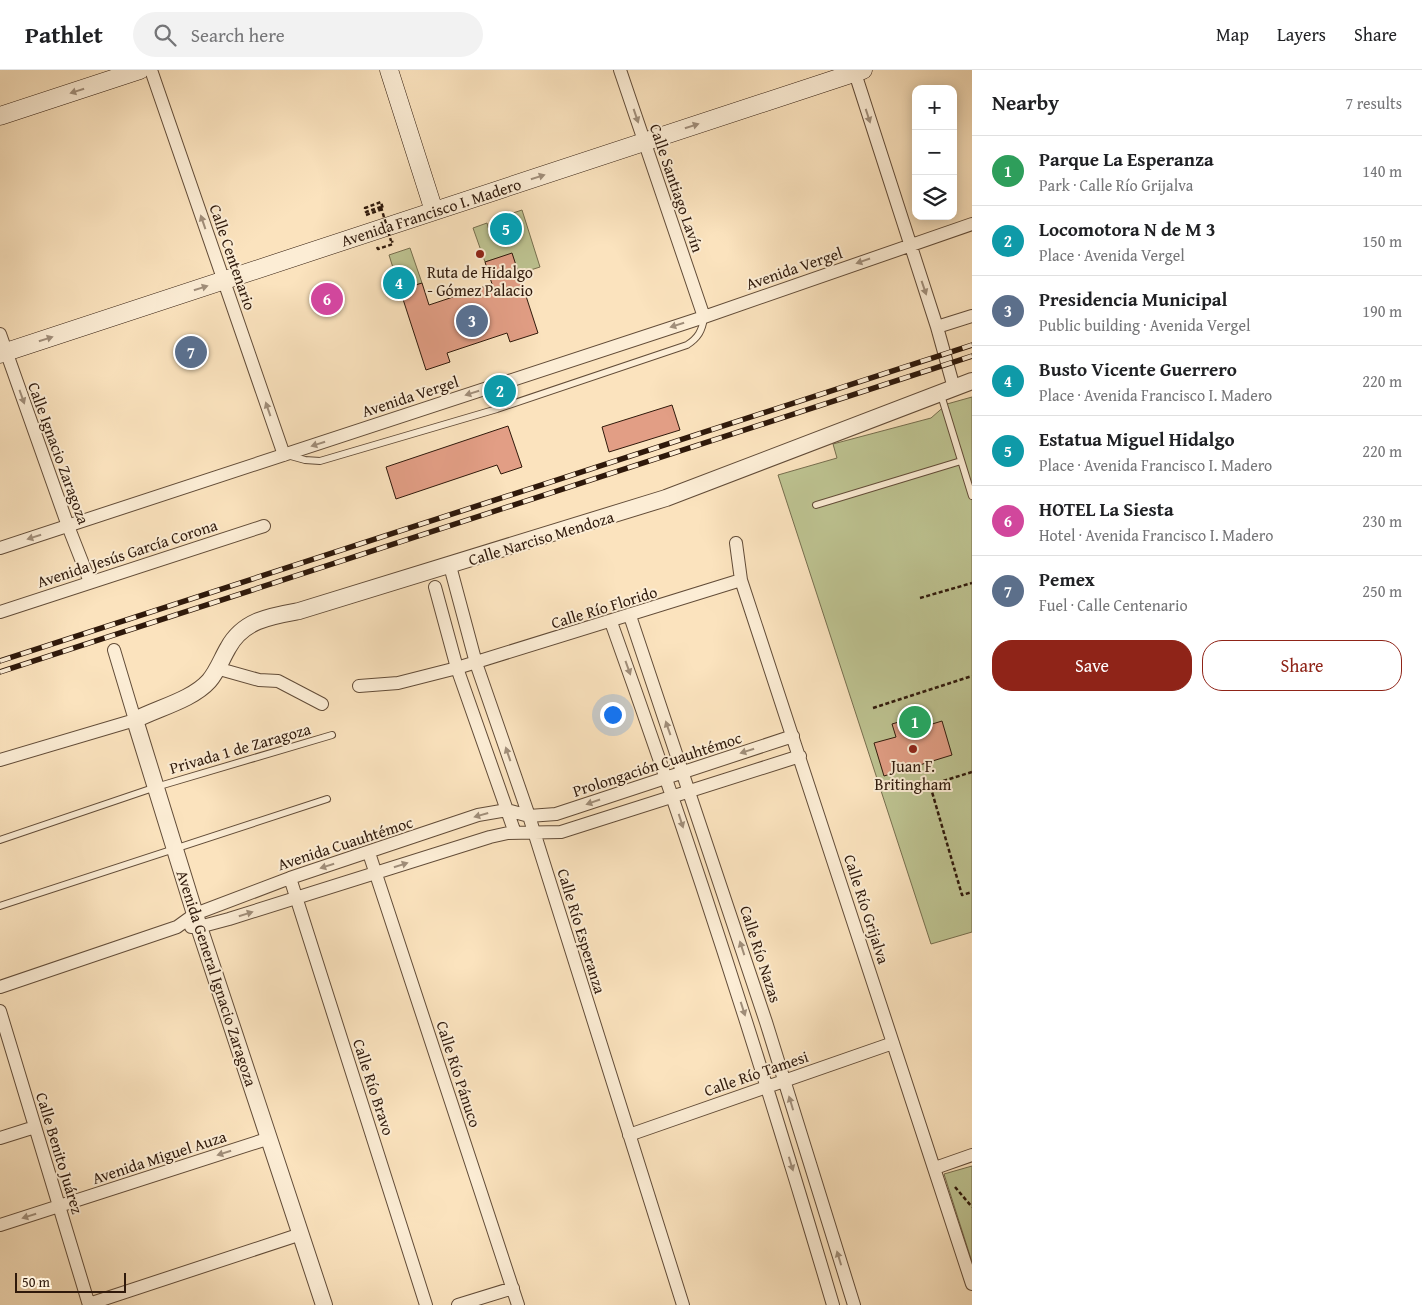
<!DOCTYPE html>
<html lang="en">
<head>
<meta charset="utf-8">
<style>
	body { margin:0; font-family:"Gentium Book Plus",serif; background:#f2f2f2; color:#202124 }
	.controls { position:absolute; right:15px; top:15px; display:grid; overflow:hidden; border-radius:10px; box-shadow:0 2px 12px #0003 }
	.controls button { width:45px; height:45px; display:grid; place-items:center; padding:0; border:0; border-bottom:1px solid #e0e0e0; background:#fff; color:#202124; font:25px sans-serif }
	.scale { position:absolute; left:15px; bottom:12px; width:111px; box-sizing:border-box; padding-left:5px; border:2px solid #2f190b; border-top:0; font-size:14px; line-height:18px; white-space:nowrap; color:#2f190b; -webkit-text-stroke:4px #fcedd5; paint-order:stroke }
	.you { position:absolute; left:612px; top:644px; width:18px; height:18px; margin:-12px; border:4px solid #fff; border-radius:50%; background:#1a73e8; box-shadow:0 0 0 8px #1a73e833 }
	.badge { display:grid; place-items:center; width:32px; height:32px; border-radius:50%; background:#8f2418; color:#fff; font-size:16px; font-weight:700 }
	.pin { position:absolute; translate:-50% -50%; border:2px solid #fff; box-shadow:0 1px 5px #0006 }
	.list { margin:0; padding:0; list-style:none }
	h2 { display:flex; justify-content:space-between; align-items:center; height:65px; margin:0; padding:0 20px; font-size:21px }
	h2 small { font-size:16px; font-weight:400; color:#757577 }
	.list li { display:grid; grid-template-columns:32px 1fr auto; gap:15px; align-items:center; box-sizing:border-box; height:70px; padding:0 20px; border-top:1px solid #e0e0e0 }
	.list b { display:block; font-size:19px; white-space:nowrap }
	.list p { margin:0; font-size:16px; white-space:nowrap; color:#757577 }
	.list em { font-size:16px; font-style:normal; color:#757577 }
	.actions { display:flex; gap:10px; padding:15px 20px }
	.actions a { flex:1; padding:11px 0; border:1px solid #8f2418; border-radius:20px; text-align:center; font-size:18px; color:#8f2418 }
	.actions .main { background:#8f2418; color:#fff }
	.icon { flex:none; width:28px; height:28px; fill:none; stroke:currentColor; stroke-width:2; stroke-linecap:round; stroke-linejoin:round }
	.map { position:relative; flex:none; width:972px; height:1235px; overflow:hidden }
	header { display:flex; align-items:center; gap:30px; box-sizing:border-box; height:70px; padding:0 25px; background:#fff; border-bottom:1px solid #e0e0e0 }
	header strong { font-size:24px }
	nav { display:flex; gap:28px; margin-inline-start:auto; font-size:18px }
	.search { width:350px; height:45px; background:#f2f2f2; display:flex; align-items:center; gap:12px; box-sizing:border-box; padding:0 18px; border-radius:28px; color:#757577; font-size:19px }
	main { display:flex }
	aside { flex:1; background:#fff }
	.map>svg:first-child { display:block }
	.green { fill:#bec492; stroke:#766e4e }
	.building { fill:#e29e85; stroke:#2f190b }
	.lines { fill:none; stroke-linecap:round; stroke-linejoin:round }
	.service-casing { stroke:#624c38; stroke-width:8 }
	.minor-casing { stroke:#624c38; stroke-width:14 }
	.tertiary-casing { stroke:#624c38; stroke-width:18 }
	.secondary-casing { stroke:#2f190b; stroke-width:19 }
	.path { stroke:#2f190b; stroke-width:2.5; stroke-dasharray:4 2.5; stroke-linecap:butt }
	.service { stroke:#fcedd5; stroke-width:6 }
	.minor { stroke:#fcedd5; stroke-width:12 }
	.tertiary { stroke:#fcedd5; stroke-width:16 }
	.secondary { stroke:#fcedd5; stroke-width:18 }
	.rail-casing { stroke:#2f190b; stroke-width:5.5 }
	.rail { stroke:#fcedd5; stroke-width:4; stroke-dasharray:11; stroke-linecap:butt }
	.path-bridge { stroke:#2f190b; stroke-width:2.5; stroke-dasharray:4 2.5; stroke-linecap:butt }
	.oneway { fill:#a08e7a }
	.poi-dot { fill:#8f2418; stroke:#fcedd5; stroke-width:2 }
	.labels { text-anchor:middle; stroke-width:4; stroke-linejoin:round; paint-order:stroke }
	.street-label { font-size:16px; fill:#2f190b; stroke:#fcedd5 }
	.poi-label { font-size:16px; fill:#2f190b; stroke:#fcedd5 }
</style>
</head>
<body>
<header>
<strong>Pathlet</strong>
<div class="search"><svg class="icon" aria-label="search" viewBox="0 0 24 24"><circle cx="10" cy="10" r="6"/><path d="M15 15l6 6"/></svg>Search here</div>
<nav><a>Map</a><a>Layers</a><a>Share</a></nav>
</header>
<main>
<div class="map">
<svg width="972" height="1235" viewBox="0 0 972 1235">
	<rect width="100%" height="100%" fill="#fbe3be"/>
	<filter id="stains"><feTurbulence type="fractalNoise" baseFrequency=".004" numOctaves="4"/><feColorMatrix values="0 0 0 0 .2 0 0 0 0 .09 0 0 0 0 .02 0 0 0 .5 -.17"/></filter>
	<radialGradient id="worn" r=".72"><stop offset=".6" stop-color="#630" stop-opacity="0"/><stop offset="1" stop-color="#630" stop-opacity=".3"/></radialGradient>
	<!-- green -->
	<path class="green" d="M 522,140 L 540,197 L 518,204 L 512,184 L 485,192 L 473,158 L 487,153 L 490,164 L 507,158 L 504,146 Z
		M 410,178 L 422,213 L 400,220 L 389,185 Z
		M 972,327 L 972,862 L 931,874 L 778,405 L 837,388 L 833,374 L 931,348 L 947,334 Z
		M 972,1096 L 972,1192 L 944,1104 Z"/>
	<!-- building -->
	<path class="building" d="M 512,183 L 538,263 L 510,272 L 507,263 L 447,283 L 450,292 L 426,300 L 400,220 L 422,213 L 429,235 L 492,214 L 485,192 Z
		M 672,335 L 680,360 L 609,382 L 602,357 Z
		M 508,356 L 522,397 L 501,404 L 497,395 L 396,429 L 386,397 Z
		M 912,648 L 916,659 L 942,651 L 952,685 L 884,706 L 874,673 L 896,667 L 892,654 Z"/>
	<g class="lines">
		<defs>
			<path id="service" d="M 941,325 L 972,426
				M 287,385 L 305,390 L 320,391 L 497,339 L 687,275 C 698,268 702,261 704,248
				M 816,435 L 961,391
				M 0,770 L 156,717 L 332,665
				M 0,836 L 327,729"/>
			<path id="minor" d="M 151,0 L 284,385
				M 620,0 L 704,247
				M 854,0 L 937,257 L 954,318
				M 937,257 L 972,246
				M 0,264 L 68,456 L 90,512
				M 736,473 L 741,510 L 972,1214
				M 0,478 L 704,247 L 972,154
				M 450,496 L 476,593 L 529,746 L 683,1235
				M 435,517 L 457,598 L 515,763
				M 0,542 L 264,456
				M 630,546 L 766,952 L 854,1235
				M 611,552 C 692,777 765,1005 833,1235
				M 216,598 L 259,610 L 278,611 L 322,634
				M 359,616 L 398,613 L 457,598 L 741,510
				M 0,690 L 135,650 L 114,580
				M 369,783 L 518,1235
				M 290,808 L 426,1235
				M 191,857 L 199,857 L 229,849 L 490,767 L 508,763 L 561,762 L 800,686
				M 0,917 L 177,857 L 195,844 L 290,808 L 478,745 L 507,740 L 529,746 L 556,744 L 793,666
				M 0,941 L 89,1235
				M 629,1065 L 893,973
				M 0,1068 L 35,1057
				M 935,1098 L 972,1085
				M 0,1155 L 270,1068
				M 89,1234 L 301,1164
				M 458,1235 L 513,1218"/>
			<path id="tertiary" d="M 324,1235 L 199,857 L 135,650 C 158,638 192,630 209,611 C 217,602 222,588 228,578 C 243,550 271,546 299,541 L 666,428 L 972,311"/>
			<path id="secondary" d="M 389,0 L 434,141
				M 0,46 L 140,0
				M 0,284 L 863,0"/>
		</defs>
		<!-- service casing -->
		<use href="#service" class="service-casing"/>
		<!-- minor casing -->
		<use href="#minor" class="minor-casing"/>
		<!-- tertiary casing -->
		<use href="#tertiary" class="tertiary-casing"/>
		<!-- secondary casing -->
		<use href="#secondary" class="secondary-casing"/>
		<!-- path -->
		<path class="path" d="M 366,145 L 383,139 L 381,132 L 365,138 L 366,142 L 381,137
			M 377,177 L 378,179 L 393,174 L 392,171
			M 920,528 L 972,513
			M 873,638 L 972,606
			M 972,702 L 930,715 L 962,825 L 972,822
			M 955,1117 L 972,1137"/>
		<!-- service -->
		<use href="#service" class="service"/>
		<!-- minor -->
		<use href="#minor" class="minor"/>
		<!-- tertiary -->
		<use href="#tertiary" class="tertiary"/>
		<!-- secondary -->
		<use href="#secondary" class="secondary"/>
		<defs>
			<path id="rail" d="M 0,591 L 972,275
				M 0,602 L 972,286"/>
		</defs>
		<!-- rail casing -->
		<use href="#rail" class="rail-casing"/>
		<!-- rail -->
		<use href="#rail" class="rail"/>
		<!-- path-bridge -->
		<path class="path-bridge" d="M 381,137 L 391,171"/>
	</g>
	<!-- one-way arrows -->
	<defs><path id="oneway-solid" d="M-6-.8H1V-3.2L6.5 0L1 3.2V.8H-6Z" transform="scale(1.25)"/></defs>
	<g class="oneway">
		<use href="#oneway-solid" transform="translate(77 21) rotate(162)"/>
		<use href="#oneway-solid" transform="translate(636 46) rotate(71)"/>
		<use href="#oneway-solid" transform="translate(868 46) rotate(72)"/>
		<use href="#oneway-solid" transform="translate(692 56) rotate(-18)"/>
		<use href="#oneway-solid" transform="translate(538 107) rotate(-18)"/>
		<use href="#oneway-solid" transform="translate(203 152) rotate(-109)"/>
		<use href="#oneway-solid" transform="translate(863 191) rotate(161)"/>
		<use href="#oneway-solid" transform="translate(201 218) rotate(-18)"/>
		<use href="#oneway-solid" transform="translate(924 218) rotate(71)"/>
		<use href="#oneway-solid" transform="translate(677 255) rotate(162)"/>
		<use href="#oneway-solid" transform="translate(46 269) rotate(-18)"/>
		<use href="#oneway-solid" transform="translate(472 323) rotate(162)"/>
		<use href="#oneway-solid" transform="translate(22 327) rotate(70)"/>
		<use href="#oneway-solid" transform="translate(268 339) rotate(-109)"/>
		<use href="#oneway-solid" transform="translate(318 374) rotate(162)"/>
		<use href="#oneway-solid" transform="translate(34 467) rotate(162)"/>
		<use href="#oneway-solid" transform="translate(628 598) rotate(70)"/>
		<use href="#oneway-solid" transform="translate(668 658) rotate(-109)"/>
		<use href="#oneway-solid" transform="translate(747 681) rotate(162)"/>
		<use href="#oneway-solid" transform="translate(508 684) rotate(-109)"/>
		<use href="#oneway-solid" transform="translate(593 732) rotate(161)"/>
		<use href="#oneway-solid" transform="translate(481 745) rotate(164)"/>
		<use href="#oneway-solid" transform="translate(681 751) rotate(72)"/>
		<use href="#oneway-solid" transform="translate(401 795) rotate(-18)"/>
		<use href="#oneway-solid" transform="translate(327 796) rotate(163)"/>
		<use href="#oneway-solid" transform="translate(246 844) rotate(-17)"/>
		<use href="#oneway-solid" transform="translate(742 878) rotate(-108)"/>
		<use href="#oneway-solid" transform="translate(743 939) rotate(72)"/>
		<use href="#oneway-solid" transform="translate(791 1033) rotate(-107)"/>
		<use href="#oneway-solid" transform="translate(224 1083) rotate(162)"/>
		<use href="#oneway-solid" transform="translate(791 1094) rotate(73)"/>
		<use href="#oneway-solid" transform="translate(29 1146) rotate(163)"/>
		<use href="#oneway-solid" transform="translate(839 1188) rotate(-107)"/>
	</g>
	<!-- markers -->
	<g class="poi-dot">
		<circle cx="480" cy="184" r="5"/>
		<circle cx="913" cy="679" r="5"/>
	</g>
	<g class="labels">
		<!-- street labels -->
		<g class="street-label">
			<text transform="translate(677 118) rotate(71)" y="6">Calle Santiago Lavín</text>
			<text transform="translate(431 142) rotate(-18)" y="6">Avenida Francisco I. Madero</text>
			<text transform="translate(233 187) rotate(71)" y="6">Calle Centenario</text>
			<text transform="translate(794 198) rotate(-19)" y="6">Avenida Vergel</text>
			<text transform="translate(410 326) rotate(-18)" y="6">Avenida Vergel</text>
			<text transform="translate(59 383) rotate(70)" y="6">Calle Ignacio Zaragoza</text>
			<text transform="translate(541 468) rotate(-17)" y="6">Calle Narciso Mendoza</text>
			<text transform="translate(127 483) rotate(-18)" y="6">Avenida Jesús García Corona</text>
			<text transform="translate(604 537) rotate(-17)" y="6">Calle Río Florido</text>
			<text transform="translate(240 678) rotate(-16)" y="6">Privada 1 de Zaragoza</text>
			<text transform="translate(657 694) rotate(-18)" y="6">Prolongación Cuauhtémoc</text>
			<text transform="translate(345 773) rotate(-18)" y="6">Avenida Cuauhtémoc</text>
			<text transform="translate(867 839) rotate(72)" y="6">Calle Río Grijalva</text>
			<text transform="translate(582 861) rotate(73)" y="6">Calle Río Esperanza</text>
			<text transform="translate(761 884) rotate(72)" y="6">Calle Río Nazas</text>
			<text transform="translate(217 908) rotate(72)" y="6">Avenida General Ignacio Zaragoza</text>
			<text transform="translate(756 1003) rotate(-19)" y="6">Calle Río Tamesi</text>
			<text transform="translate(459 1004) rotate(72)" y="6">Calle Río Pánuco</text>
			<text transform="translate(374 1017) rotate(72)" y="6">Calle Río Bravo</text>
			<text transform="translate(60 1083) rotate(73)" y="6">Calle Benito Juárez</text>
			<text transform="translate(159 1087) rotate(-18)" y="6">Avenida Miguel Auza</text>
		</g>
		<!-- poi labels -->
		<g class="poi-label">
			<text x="480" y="208">Ruta de Hidalgo<tspan x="480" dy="18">- Gómez Palacio</tspan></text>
			<text x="913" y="702">Juan F.<tspan x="913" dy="18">Britingham</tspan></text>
		</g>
	</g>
	<rect width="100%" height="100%" filter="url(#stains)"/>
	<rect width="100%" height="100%" fill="url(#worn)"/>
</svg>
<div class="controls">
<button>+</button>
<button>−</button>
<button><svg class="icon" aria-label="layers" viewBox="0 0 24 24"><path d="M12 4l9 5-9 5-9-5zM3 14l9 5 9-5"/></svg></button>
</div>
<div class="scale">50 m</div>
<div class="you"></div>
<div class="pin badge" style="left:915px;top:652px;background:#2e9e5b">1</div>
<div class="pin badge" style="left:500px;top:321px;background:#0f9aa8">2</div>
<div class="pin badge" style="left:472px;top:251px;background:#5c6f8a">3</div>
<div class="pin badge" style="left:399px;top:213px;background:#0f9aa8">4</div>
<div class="pin badge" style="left:506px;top:159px;background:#0f9aa8">5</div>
<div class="pin badge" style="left:327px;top:229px;background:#d1479c">6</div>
<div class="pin badge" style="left:191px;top:282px;background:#5c6f8a">7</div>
</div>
<aside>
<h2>Nearby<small>7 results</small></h2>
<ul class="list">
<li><span class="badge" style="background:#2e9e5b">1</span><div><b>Parque La Esperanza</b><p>Park · Calle Río Grijalva</p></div><em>140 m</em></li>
<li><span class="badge" style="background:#0f9aa8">2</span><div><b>Locomotora N de M 3</b><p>Place · Avenida Vergel</p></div><em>150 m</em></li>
<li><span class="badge" style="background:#5c6f8a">3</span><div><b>Presidencia Municipal</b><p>Public building · Avenida Vergel</p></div><em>190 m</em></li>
<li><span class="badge" style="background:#0f9aa8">4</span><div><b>Busto Vicente Guerrero</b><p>Place · Avenida Francisco I. Madero</p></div><em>220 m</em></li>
<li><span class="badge" style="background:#0f9aa8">5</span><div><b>Estatua Miguel Hidalgo</b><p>Place · Avenida Francisco I. Madero</p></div><em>220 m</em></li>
<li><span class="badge" style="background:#d1479c">6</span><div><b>HOTEL La Siesta</b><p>Hotel · Avenida Francisco I. Madero</p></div><em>230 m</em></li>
<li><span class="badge" style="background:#5c6f8a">7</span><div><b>Pemex</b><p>Fuel · Calle Centenario</p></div><em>250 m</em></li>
</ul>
<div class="actions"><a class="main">Save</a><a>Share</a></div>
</aside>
</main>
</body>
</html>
